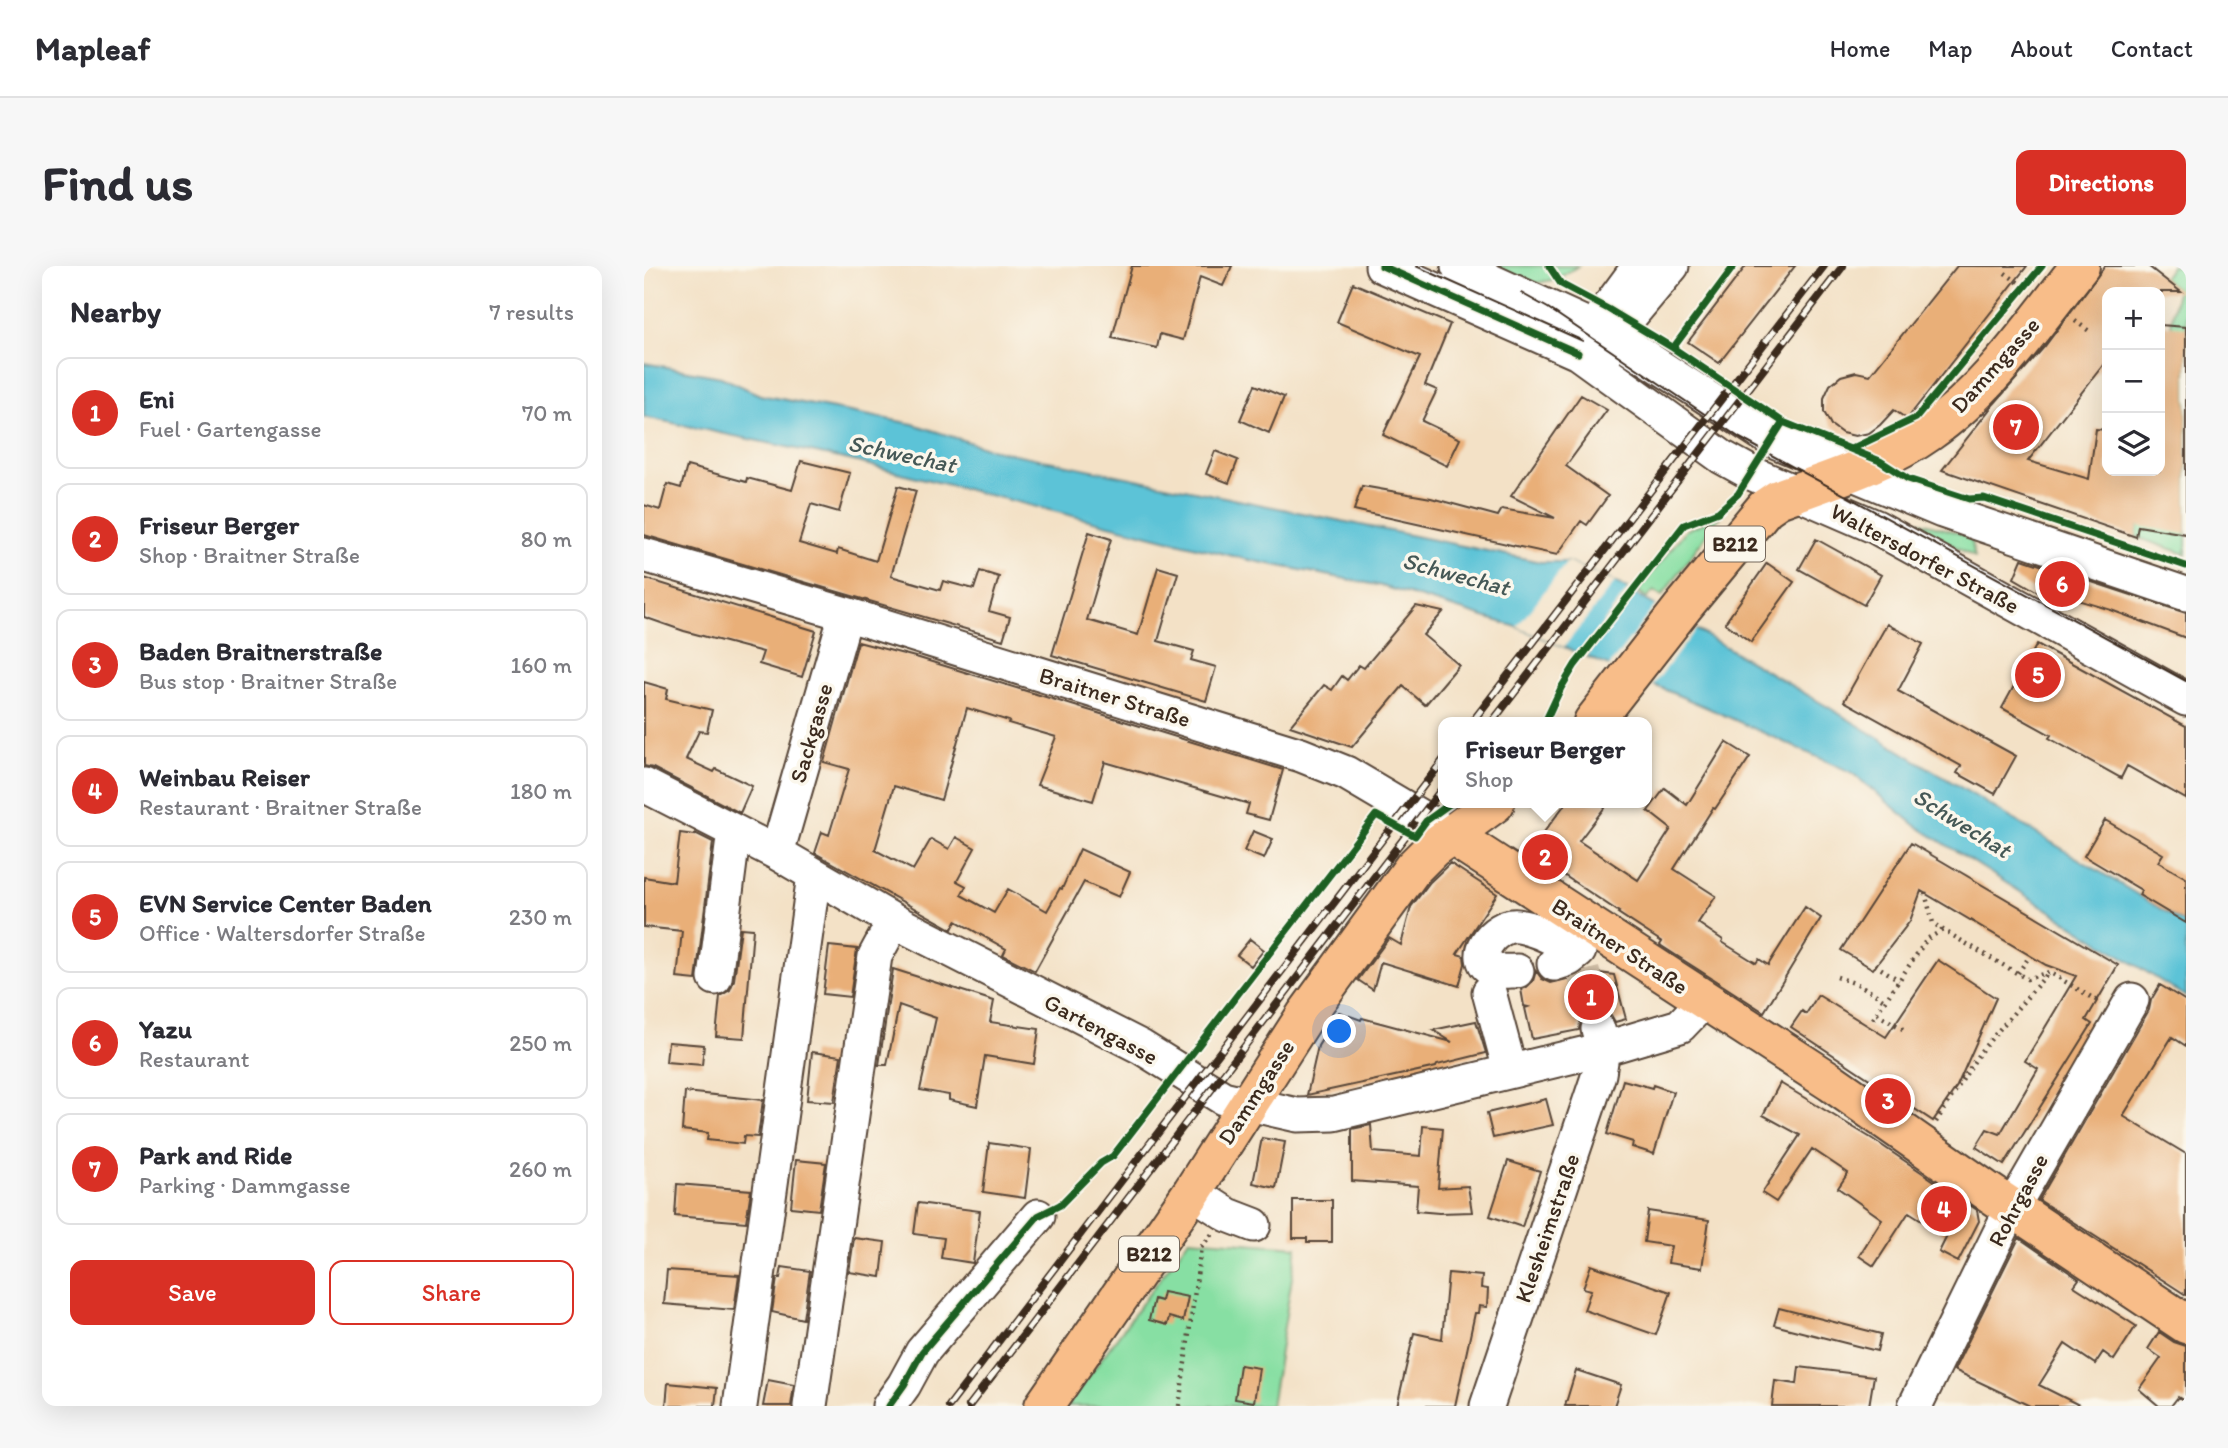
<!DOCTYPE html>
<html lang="en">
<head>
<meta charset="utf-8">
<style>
	body { margin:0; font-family:Itim,sans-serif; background:#f7f7f7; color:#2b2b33 }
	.controls { position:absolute; right:21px; top:21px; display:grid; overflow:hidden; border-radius:14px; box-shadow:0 7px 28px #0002 }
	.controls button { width:63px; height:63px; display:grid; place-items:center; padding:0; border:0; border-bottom:2px solid #e1e1e2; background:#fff; color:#2b2b33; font:35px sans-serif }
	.you { position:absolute; left:696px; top:766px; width:24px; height:24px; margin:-18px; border:5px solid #fff; border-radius:50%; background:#1a73e8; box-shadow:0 0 0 10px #1a73e833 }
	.badge { display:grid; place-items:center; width:46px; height:46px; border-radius:50%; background:#d93025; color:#fff; font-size:23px; font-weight:700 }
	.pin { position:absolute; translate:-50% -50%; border:4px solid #fff; box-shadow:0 2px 7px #0006 }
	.popup { position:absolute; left:794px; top:451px; width:214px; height:91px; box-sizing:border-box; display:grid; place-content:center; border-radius:14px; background:#fff; filter:drop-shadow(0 2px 5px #0005); font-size:23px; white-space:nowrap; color:#7c7c81 }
	.popup b { font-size:26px; color:#2b2b33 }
	.popup::after { content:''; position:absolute; left:50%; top:100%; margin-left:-14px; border:14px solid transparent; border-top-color:#fff }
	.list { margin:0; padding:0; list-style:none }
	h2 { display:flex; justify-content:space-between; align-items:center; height:91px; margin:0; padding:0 28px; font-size:30px }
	h2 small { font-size:23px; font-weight:400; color:#7c7c81 }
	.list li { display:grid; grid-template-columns:46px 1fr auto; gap:21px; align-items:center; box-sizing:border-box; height:112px; margin:0 14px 14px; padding:0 14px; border:2px solid #e1e1e2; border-radius:14px }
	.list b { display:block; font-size:26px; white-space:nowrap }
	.list p { margin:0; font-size:23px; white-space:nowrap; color:#7c7c81 }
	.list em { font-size:23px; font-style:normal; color:#7c7c81 }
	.actions { display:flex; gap:14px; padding:21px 28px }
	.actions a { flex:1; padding:16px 0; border:2px solid #d93025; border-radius:14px; text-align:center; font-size:24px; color:#d93025 }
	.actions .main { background:#d93025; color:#fff }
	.icon { flex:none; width:38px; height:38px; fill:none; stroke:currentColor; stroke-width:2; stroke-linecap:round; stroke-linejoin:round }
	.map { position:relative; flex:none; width:1542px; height:1140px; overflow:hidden; border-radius:14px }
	header { display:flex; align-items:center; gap:42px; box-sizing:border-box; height:98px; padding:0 35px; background:#fff; border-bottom:2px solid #e1e1e2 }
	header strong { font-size:33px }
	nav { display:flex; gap:38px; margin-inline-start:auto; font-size:24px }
	.intro { display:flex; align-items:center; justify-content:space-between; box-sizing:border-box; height:168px; padding:0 42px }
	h1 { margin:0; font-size:49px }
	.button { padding:18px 32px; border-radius:14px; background:#d93025; color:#fff; font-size:24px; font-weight:700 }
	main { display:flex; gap:42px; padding:0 42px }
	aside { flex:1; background:#fff; border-radius:14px; box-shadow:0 7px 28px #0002 }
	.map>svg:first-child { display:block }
	.green { fill:#87dfa3; stroke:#618460; stroke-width:2 }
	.water { fill:#5bc3d7; stroke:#4b767a; stroke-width:2 }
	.pier { fill:#f3e1c6 }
	.building { fill:#e9af78 }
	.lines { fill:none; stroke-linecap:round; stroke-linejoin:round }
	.minor-tunnel { stroke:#cebca4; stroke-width:33; stroke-dasharray:33 17; stroke-linecap:butt }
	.minor-casing { stroke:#574537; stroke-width:37 }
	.major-casing { stroke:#574537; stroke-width:42 }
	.path { stroke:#574537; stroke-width:4.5; stroke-dasharray:2 5; stroke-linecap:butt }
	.minor { stroke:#fff; stroke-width:33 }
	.major { stroke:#f8bd89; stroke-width:38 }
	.tram { stroke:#3b2a1e; stroke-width:2 }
	.rail-casing { stroke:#3b2a1e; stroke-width:8 }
	.rail { stroke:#fbf7ec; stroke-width:5; stroke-dasharray:16; stroke-linecap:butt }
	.cycleway-casing { stroke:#fbf7ec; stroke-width:11 }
	.cycleway { stroke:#1b5e20; stroke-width:7 }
	.labels { text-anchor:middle; stroke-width:7; stroke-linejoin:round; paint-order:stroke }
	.shield { fill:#fbf7ec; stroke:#75685c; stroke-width:2 }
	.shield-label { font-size:21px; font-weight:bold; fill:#3b2a1e }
	.street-label { font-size:23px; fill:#3b2a1e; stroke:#fbf7ec }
	.water-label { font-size:24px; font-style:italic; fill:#455856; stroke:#fbf7ec }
</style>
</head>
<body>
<header>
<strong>Mapleaf</strong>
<nav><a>Home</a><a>Map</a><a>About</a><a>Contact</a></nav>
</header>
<div class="intro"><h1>Find us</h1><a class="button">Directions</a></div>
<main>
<aside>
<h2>Nearby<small>7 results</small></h2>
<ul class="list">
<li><span class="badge">1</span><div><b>Eni</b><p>Fuel · Gartengasse</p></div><em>70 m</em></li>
<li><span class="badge">2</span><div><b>Friseur Berger</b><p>Shop · Braitner Straße</p></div><em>80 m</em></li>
<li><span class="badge">3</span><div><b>Baden Braitnerstraße</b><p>Bus stop · Braitner Straße</p></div><em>160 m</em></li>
<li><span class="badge">4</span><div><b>Weinbau Reiser</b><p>Restaurant · Braitner Straße</p></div><em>180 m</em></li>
<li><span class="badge">5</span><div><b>EVN Service Center Baden</b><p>Office · Waltersdorfer Straße</p></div><em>230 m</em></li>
<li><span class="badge">6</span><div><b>Yazu</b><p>Restaurant</p></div><em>250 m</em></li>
<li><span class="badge">7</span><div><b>Park and Ride</b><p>Parking · Dammgasse</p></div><em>260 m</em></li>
</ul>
<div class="actions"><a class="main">Save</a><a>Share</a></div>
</aside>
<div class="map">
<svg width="1542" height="1140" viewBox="0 0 1542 1140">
	<rect width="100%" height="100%" fill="#fbf7ec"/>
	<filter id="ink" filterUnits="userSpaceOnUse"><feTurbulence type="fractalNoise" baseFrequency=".0143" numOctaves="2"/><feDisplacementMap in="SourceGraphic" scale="14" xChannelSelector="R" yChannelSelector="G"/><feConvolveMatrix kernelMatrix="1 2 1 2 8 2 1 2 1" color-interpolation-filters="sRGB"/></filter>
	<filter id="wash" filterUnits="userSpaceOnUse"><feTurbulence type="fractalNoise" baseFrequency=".00686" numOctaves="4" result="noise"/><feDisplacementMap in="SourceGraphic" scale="28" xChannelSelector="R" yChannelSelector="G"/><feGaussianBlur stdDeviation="1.57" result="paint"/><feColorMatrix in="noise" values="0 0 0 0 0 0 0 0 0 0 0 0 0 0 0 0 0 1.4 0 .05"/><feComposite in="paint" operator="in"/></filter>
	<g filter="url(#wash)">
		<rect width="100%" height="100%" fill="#f3e1c6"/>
		<!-- green -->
		<path class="green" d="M 846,0 L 934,0 L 913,13 L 888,18 Z
			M 1527,0 L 1542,0 L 1542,288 L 1492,271 L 1503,205 L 1516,205 L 1516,127 L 1533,23 L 1519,12 Z
			M 1249,248 L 1326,270 L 1331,291 Z
			M 1076,250 L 1018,330 L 1010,325 L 1003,332 L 994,325 L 1042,264 Z
			M 545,973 L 653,981 L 627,1140 L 423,1140 Z"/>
		<!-- water -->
		<path class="water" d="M 0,97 L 77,111 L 116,129 L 269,158 L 346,183 L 897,296 L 923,296 L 971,316 L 1184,441 L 1542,658 L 1542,731 L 1271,559 L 1207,506 L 1064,442 L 873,361 L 738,320 L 605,294 L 205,194 L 0,151 Z"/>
		<!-- pier -->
		<path class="pier" d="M 923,296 L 971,316 L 920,381 L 873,361 Z
			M 986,321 L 993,326 L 940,394 L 933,391 Z
			M 1013,337 L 1054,361 L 1007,422 L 963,403 Z"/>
		<g id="blocks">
			<!-- building -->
			<path class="building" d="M 488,0 L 588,0 L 579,20 L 556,11 L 539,74 L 516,68 L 513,82 L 468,72 Z
				M 1102,0 L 1151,0 L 1075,97 L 1044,76 Z
				M 1313,0 L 1383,0 L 1263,153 L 1250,144 L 1236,159 L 1225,167 L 1211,170 L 1198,167 L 1187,159 L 1180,146 L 1180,132 L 1186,119 L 1197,110 L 1212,106 L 1226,109 Z
				M 1461,0 L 1504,0 L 1537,26 L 1463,26 L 1463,94 L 1384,195 L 1445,213 L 1452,163 L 1463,164 L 1463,205 L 1516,205 L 1516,59 L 1542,61 L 1542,268 L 1494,260 L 1492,271 L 1298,204 L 1350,138 L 1401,80 Z
				M 709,17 L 806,58 L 781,119 L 793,124 L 778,155 L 816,173 L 803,200 L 739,169 L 776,91 L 693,56 Z
				M 611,119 L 640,131 L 625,167 L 596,154 Z
				M 937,129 L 963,144 L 922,200 L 964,230 L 943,259 L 937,255 L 913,289 L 710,244 L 718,220 L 787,232 L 854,250 L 858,243 L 911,252 L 867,230 Z
				M 571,185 L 594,194 L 585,217 L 562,208 Z
				M 157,195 L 206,207 L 195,246 L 167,238 L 155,277 L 193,288 L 194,283 L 232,295 L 254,220 L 272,225 L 247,310 L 296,324 L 299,315 L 330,323 L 336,305 L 355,311 L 345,345 L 366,351 L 359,374 L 0,269 L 0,239 L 16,244 L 23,218 L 37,222 L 43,200 L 102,216 L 103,212 L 148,224 Z
				M 445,266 L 467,273 L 443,354 L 494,369 L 514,301 L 534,307 L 514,375 L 550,385 L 547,394 L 572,401 L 562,435 L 408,389 Z
				M 1172,273 L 1237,309 L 1220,339 L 1155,303 Z
				M 1378,293 L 1542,347 L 1542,372 L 1467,344 L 1401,324 L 1399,329 L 1370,312 Z
				M 1123,297 L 1150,316 L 1107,376 L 1081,357 Z
				M 0,312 L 172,365 L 158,411 L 115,398 L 119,386 L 40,365 L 0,351 Z
				M 772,340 L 799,346 L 779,369 L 815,399 L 781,439 L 759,420 L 708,481 L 646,460 L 680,419 L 688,424 L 698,410 L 703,414 L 715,399 L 720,402 Z
				M 1243,358 L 1279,378 L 1254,425 L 1372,490 L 1351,528 L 1313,507 L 1317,500 L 1200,435 Z
				M 214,376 L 275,392 L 639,504 L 625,554 L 602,548 L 605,538 L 461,496 L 449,535 L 393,519 L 412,471 L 364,457 L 365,455 L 323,442 L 297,534 L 250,520 L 231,584 L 269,604 L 287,573 L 305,583 L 312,571 L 331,582 L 313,615 L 322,620 L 317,629 L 350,647 L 364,623 L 403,645 L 416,622 L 418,623 L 436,583 L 486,606 L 475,631 L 440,616 L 391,705 L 359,689 L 362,683 L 312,655 L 308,663 L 171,587 L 178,566 L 185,569 L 205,503 L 180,496 Z
				M 1393,378 L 1542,460 L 1542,533 L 1483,500 L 1477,512 L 1405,472 L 1407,469 L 1358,442 Z
				M 0,416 L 24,423 L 22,433 L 68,444 L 63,466 L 55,465 L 42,493 L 70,506 L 72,503 L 108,520 L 96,547 L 9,502 L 0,500 Z
				M 1082,476 L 1106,491 L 1071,543 L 1069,542 L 1030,603 L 1072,630 L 1054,657 L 1079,674 L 1078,676 L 1112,697 L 1115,693 L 1124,699 L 1161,641 L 1177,652 L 1120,746 L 1016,679 L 1018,676 L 974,647 L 975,646 L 894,592 L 891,578 L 922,537 L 964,537 L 935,575 L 994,614 L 1027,563 L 1004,545 L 1021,522 L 1043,539 Z
				M 1461,554 L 1519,588 L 1514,596 L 1542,612 L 1542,657 L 1495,629 L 1497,624 L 1440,590 Z
				M 609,565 L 629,573 L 620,593 L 600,585 Z
				M 36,567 L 51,569 L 51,567 L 69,576 L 52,714 L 33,712 L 38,665 L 0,661 L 0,611 L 30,616 Z
				M 1267,577 L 1474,699 L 1442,754 L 1448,758 L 1360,899 L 1332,881 L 1343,863 L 1356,868 L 1394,803 L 1381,795 L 1432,710 L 1402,699 L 1277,625 L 1266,655 L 1229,703 L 1197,684 Z
				M 806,597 L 853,628 L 813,688 L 820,690 L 821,698 L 815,720 L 737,696 L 729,724 L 714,714 L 745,672 L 757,679 L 767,641 L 786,616 Z
				M 97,662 L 109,663 L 100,772 L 72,770 L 76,730 L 86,724 L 90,714 Z
				M 606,673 L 620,684 L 607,700 L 593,689 Z
				M 185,680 L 213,683 L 206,731 L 179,728 Z
				M 1294,694 L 1352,732 L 1313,820 L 1289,855 L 1147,761 L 1158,745 L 1162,748 L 1174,729 L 1242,771 Z
				M 249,703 L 350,735 L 346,756 L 395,763 L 390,798 L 341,790 L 333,840 L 305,834 L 305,829 L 276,824 L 292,752 L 255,739 L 243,799 L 235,799 Z
				M 892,705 L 898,713 L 907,717 L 931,711 L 940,705 L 970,709 L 982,753 L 971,756 L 967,749 L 960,745 L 950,744 L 940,750 L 936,757 L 935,764 L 888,773 L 881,742 L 884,741 L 880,740 L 877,723 L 883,721 L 889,715 Z
				M 1516,719 L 1542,735 L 1542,780 L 1528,771 L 1479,850 L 1542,888 L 1542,1029 L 1395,934 L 1505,744 L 1507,734 Z
				M 695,746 L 717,754 L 718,752 L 808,776 L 789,764 L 832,755 L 842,787 L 793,799 L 792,801 L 663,829 L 674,780 Z
				M 24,776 L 60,779 L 58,799 L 22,796 Z
				M 168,786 L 197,790 L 190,836 L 163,834 Z
				M 979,814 L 1008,822 L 1009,819 L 1029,826 L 1010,888 L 988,881 L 989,876 L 963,868 Z
				M 1136,817 L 1227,872 L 1333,944 L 1335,955 L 1314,996 L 1295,986 L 1303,970 L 1265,946 L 1230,1000 L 1215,990 L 1238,953 L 1194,922 L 1204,907 L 1168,883 L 1132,936 L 1118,927 L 1156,869 L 1119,849 Z
				M 41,826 L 119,834 L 114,871 L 100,870 L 99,878 L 63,874 L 64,867 L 38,864 Z
				M 902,833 L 909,859 L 849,872 L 843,847 Z
				M 727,859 L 729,886 L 777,890 L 779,860 L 799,862 L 794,922 L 824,920 L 828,946 L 795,947 L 772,945 L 774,920 L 708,915 L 708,863 Z
				M 618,872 L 641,876 L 632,922 L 609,917 Z
				M 345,877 L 387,883 L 381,932 L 339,926 Z
				M 152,894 L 182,897 L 175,944 L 147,941 Z
				M 864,895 L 896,905 L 878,961 L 846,950 Z
				M 33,918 L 107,924 L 102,956 L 31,950 Z
				M 649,934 L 688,934 L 688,976 L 663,976 L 663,972 L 649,972 Z
				M 274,937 L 336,945 L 329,997 L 297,992 L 300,972 L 270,968 Z
				M 1004,945 L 1065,954 L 1058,1002 L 1024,997 L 1027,980 L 1000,976 Z
				M 210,972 L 241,976 L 237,1011 L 205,1006 Z
				M 1375,972 L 1435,1013 L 1430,1020 L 1492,1060 L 1470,1094 L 1459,1086 L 1451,1098 L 1421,1078 L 1395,1119 L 1437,1140 L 1386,1140 L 1310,1104 Z
				M 947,999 L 1027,1026 L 1012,1069 L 940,1044 L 947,1024 L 939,1022 Z
				M 138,1001 L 166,1005 L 159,1053 L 128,1046 L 133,1012 L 136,1012 Z
				M 23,1004 L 95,1009 L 90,1044 L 20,1038 Z
				M 804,1007 L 838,1010 L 837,1022 L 844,1023 L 843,1041 L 835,1040 L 834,1047 L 831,1047 L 811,1140 L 753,1140 L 770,1067 L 798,1073 Z
				M 519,1026 L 544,1031 L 539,1055 L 525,1051 L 523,1059 L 505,1054 L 510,1033 L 517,1035 Z
				M 1135,1042 L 1237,1068 L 1233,1085 L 1130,1059 Z
				M 1515,1066 L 1530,1076 L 1542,1080 L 1542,1136 L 1534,1131 L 1527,1140 L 1515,1140 L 1495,1123 L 1517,1092 L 1504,1083 Z
				M 596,1099 L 615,1102 L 610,1136 L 591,1133 Z
				M 1155,1101 L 1230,1110 L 1225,1140 L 1128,1140 L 1131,1115 L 1153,1118 Z
				M 932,1104 L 977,1119 L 970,1140 L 921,1140 Z
				M 124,1114 L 150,1119 L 147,1140 L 119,1140 Z
				M 24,1117 L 73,1122 L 71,1140 L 22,1140 Z"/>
		</g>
	</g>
	<g filter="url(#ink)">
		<use href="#blocks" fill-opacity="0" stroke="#574537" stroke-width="2"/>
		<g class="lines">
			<!-- minor-tunnel -->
			<path class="minor-tunnel" d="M 939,705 L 953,760"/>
			<defs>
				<path id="minor" d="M 738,0 L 934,87 L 1078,191 L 1107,207 L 1232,261 L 1542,433
					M 814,0 L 972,72 L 1128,174 L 1298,245 L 1542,328
					M 948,64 L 995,0
					M 961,89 L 983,54 L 1028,0
					M 0,289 L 202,348 L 657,489 L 702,507 L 807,569
					M 0,519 L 133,587 L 250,655 L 497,781 L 579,832 L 653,849 L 690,848 L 959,783 L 1036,760 L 1060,735
					M 133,587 L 202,348
					M 873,705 C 866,705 857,706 851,704 C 823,695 849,657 874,660 C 895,663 915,676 935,685 L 925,693 L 910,698
					M 71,712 L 90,565
					M 845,726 L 866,804
					M 548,926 L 584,949 L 610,959
					M 96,1140 L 170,609
					M 166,1140 L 231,690 L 250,655
					M 245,1140 L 260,1119 L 278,1086 L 394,950
					M 843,1140 L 955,808 L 959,783 L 954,763
					M 1271,1140 L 1368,942 L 1488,734"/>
				<path id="major" d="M 949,456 L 1039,341 L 1121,242 L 1134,233 C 1185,214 1240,198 1285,166 C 1346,123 1390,58 1436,0
					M 807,569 L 1187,816 L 1343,925 L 1542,1058
					M 400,1140 L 548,926 L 661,750 L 769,602 L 789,582 L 851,537"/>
			</defs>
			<!-- minor casing -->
			<use href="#minor" class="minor-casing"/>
			<!-- major casing -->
			<use href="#major" class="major-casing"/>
			<!-- path -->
			<path class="path" d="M 1361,7 L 1382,22
				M 1431,55 L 1448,67
				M 1281,627 L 1289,657 L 1299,664 L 1383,713 L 1405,706 L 1457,737
				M 1231,699 L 1255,714
				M 1374,707 L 1383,694
				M 1193,711 L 1216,719 L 1242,735
				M 1233,748 L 1259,763
				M 1229,753 L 1283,673 L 1299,664
				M 1292,856 L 1336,786 L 1404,707
				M 535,1140 L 557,981 L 568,968"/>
			<!-- minor -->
			<use href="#minor" class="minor"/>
			<!-- major -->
			<use href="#major" class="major"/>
			<!-- tram -->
			<path class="tram" d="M 772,0 L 939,75
				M 877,27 L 904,42 L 1096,172 L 1542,415"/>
			<defs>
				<path id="rail" d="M 828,456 L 1180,0
					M 848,456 L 1199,0
					M 305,1140 L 800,493
					M 325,1140 L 800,520"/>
			</defs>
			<!-- rail casing -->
			<use href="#rail" class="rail-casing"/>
			<!-- rail -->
			<use href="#rail" class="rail"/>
			<defs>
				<path id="cycleway" d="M 738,0 L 934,87
					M 905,0 L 917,18 L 964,43 L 1029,82 L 1139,156 L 1236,195 L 1264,213 L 1325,233 L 1340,232 L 1542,300
					M 1029,82 L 1090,0
					M 1207,183 L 1272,152 L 1398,0
					M 901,456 L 917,422 L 931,399 L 1040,259 L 1074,246 L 1094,228 L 1139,156
					M 245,1140 L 260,1119 L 278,1086 L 394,950 L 416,939 L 457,897 L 469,890 L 732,549 L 771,570 L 782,555 L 807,537"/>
			</defs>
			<!-- cycleway casing -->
			<use href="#cycleway" class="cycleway-casing"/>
			<!-- cycleway -->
			<use href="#cycleway" class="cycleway"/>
		</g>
	</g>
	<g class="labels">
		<!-- shield labels -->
		<g class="shield">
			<rect x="1061" y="260.5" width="60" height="35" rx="5"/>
			<rect x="475" y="970.5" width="60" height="35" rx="5"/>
		</g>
		<g class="shield-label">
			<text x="1091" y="285">B212</text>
			<text x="505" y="995">B212</text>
		</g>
		<!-- street labels -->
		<g class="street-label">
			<text transform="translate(1351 99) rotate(-48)" y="8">Dammgasse</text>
			<text transform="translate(1281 292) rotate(28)" y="8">Waltersdorfer Straße</text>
			<text transform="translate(471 431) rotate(17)" y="8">Braitner Straße</text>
			<text transform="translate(167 467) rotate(-74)" y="8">Sackgasse</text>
			<text transform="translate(976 680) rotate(33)" y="8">Braitner Straße</text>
			<text transform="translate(457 763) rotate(28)" y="8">Gartengasse</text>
			<text transform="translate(612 826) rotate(-57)" y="8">Dammgasse</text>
			<text transform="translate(1374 934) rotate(-62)" y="8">Rohrgasse</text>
			<text transform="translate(903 962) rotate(-71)" y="8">Klesheimstraße</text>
		</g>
		<!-- water labels -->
		<g class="water-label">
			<text transform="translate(258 188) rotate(12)" y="8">Schwechat</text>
			<text transform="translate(812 308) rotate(15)" y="8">Schwechat</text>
			<text transform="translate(1318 557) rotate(32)" y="8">Schwechat</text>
		</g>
	</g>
</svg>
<div class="controls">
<button>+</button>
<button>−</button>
<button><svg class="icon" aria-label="layers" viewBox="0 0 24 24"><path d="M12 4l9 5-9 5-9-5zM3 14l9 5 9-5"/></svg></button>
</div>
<div class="you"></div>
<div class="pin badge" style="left:947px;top:731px">1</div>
<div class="pin badge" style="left:901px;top:591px">2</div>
<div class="popup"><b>Friseur Berger</b>Shop</div>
<div class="pin badge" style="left:1244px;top:835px">3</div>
<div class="pin badge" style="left:1300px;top:943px">4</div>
<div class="pin badge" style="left:1394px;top:409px">5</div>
<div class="pin badge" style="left:1418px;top:318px">6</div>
<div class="pin badge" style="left:1372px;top:161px">7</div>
</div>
</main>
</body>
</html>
